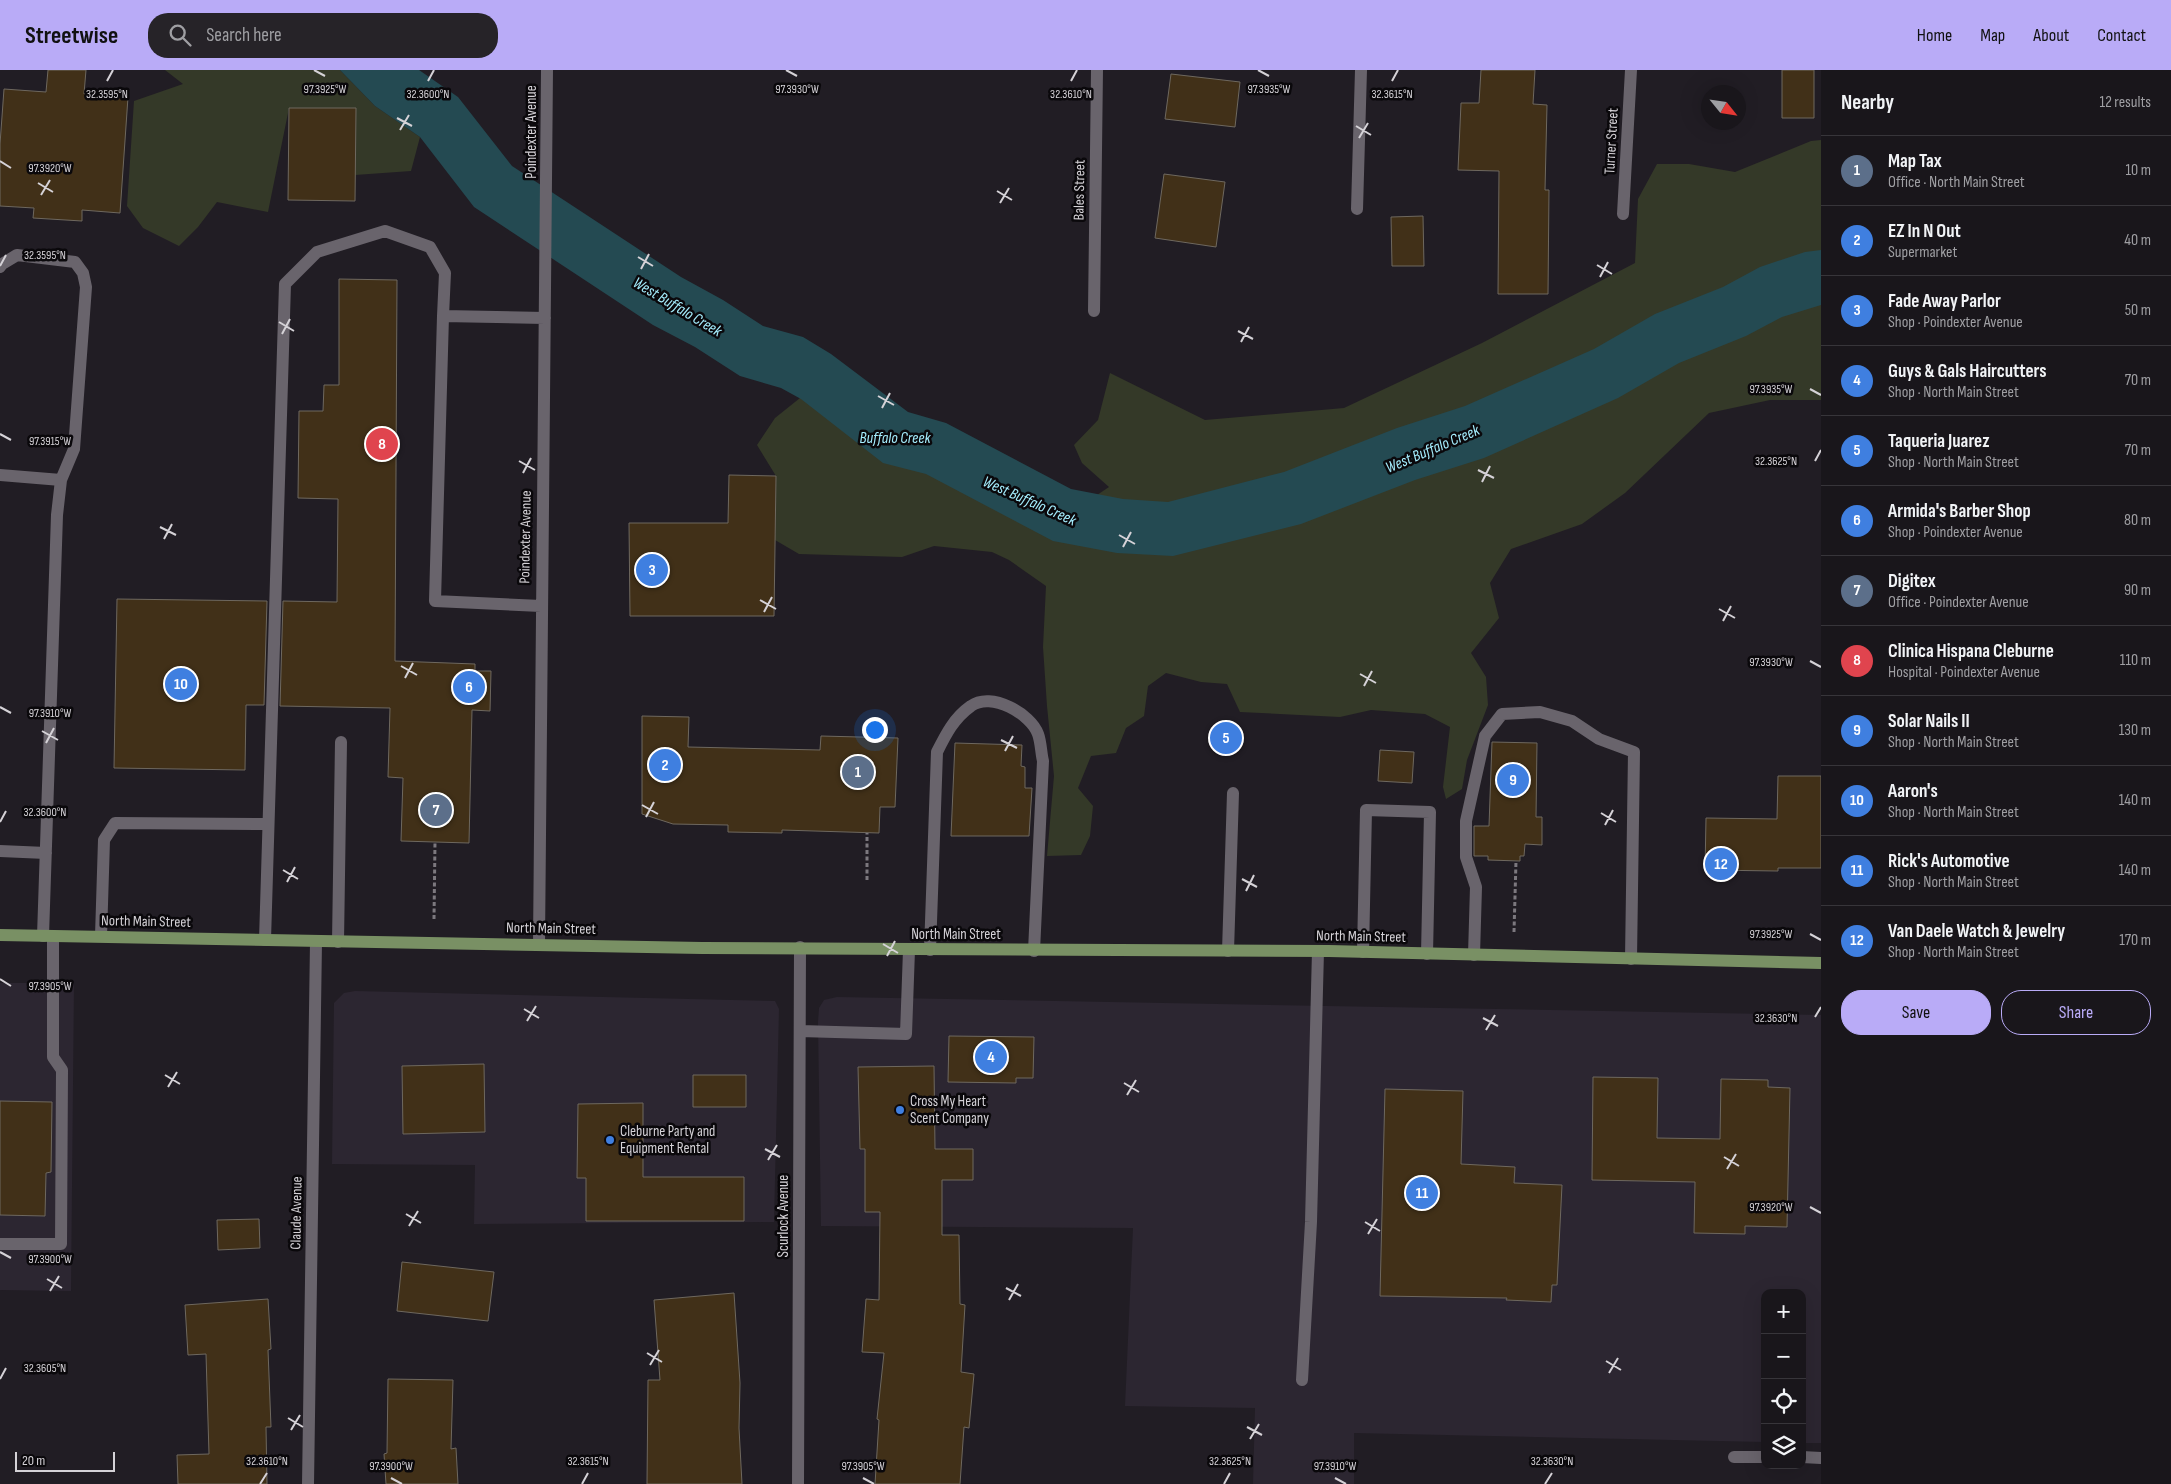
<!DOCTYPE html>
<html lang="en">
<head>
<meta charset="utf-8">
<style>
	body { margin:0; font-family:"Sofia Sans Condensed",sans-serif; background:#262328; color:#f1f3f6 }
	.controls { position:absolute; right:15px; bottom:15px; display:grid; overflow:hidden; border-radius:10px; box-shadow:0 5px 20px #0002 }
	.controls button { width:45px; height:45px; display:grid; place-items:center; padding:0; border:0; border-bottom:1px solid #37353a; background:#19161b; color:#f1f3f6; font:25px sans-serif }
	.compass { position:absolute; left:1701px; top:15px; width:45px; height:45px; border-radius:50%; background:#19161b; box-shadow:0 5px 20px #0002; rotate:120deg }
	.scale { position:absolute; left:15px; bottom:12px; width:100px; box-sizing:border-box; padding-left:5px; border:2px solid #d5d2d7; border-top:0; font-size:14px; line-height:18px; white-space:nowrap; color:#d5d2d7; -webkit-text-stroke:4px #0a080b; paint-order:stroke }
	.you { position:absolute; left:874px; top:659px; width:18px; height:18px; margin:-12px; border:4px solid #fff; border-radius:50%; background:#1a73e8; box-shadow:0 0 0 8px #1a73e833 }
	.badge { display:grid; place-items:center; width:32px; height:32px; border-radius:50%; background:#b9abf7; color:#fff; font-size:16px; font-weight:700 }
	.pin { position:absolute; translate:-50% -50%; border:2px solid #fff; box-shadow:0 1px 5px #0006 }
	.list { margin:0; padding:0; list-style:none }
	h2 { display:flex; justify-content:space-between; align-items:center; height:65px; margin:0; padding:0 20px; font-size:21px }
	h2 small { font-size:16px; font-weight:400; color:#9f9fa3 }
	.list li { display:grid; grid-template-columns:32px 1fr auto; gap:15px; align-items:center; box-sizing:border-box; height:70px; padding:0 20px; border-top:1px solid #37353a }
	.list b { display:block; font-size:19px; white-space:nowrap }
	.list p { margin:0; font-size:16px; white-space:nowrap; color:#9f9fa3 }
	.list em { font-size:16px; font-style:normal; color:#9f9fa3 }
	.actions { display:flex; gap:10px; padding:15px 20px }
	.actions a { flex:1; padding:11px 0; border:1px solid #b9abf7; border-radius:20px; text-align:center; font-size:18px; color:#b9abf7 }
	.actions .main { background:#b9abf7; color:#111 }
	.icon { flex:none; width:28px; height:28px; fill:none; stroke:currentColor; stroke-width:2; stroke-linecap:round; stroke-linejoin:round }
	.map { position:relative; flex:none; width:1821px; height:1414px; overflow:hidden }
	header { display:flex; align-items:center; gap:30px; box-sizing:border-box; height:70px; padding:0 25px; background:#b9abf7; color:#111 }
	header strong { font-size:24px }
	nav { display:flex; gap:28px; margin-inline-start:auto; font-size:18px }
	.search { width:350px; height:45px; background:#262328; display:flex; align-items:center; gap:12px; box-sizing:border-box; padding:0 18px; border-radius:20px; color:#9f9fa3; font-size:19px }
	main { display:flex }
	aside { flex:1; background:#19161b }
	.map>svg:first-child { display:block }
	.built { fill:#2c2631 }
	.green { fill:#343928 }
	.water { fill:#244a52 }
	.building { fill:#413018; stroke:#6e685f }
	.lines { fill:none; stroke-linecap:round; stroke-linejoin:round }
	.path { stroke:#7c787e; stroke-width:3; stroke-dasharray:4 2.5; stroke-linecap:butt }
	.minor { stroke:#69646c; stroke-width:12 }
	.major { stroke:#799064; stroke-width:12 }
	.ticks { fill:none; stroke:#d5d2d7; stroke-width:2 }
	.shop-dot { fill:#3f7fe0; stroke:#0a080b; stroke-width:2 }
	.labels { text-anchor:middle; stroke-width:5; stroke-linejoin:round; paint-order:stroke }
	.street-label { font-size:15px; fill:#d5d2d7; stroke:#0a080b }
	.poi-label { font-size:15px; fill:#d5d2d7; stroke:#0a080b; text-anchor:start }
	.water-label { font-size:16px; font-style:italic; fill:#a5eefe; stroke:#0a080b }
	.ticks-label { font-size:12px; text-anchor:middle; fill:#d5d2d7; stroke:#0a080b; stroke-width:5; stroke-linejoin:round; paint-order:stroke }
</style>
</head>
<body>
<header>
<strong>Streetwise</strong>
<div class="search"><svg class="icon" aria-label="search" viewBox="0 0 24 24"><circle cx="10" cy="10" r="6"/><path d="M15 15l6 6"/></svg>Search here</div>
<nav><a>Home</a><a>Map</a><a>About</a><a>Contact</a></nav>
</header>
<main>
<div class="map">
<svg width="1821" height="1414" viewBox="0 0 1821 1414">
	<rect width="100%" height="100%" fill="#211d24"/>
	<!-- built -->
	<path class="built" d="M 0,913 L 74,913 L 71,1221 L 0,1220 Z
		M 355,921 L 775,931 L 779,939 L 774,1152 L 474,1154 L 475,1095 L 332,1094 L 334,933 L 344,923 Z
		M 837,927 L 1821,945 L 1821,1373 L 1802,1373 L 1802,1223 L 1765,1223 L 1765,1372 L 1354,1363 L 1354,1414 L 1253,1414 L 1255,1338 L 1125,1336 L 1133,1158 L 821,1156 L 818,952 L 819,938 L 824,930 Z"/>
	<!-- green -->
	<path class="green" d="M 165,0 L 340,0 L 375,36 L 420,67 L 411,101 L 355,105 L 356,38 L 289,38 L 268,142 L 217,132 L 198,157 L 179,176 L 143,158 L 127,136 L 134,31 L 183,14 Z
		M 1821,70 L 1821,330 L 1770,330 L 1709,343 L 1625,423 L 1582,454 L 1511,479 L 1490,513 L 1499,548 L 1471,583 L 1486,607 L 1488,635 L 1467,690 L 1462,719 L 1446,729 L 1443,717 L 1450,657 L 1425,644 L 1371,640 L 1340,647 L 1240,642 L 1227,614 L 1201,612 L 1166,603 L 1148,616 L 1144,646 L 1126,658 L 1116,683 L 1091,686 L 1078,718 L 1093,736 L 1090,766 L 1081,785 L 1047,786 L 1054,706 L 1047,636 L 1043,577 L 1046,516 L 1009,490 L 992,482 L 934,476 L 902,487 L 799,484 L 775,470 L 776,406 L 757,375 L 775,348 L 805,324 L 1085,433 L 1109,417 L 1082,393 L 1074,375 L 1098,350 L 1110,303 L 1205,350 L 1344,338 L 1482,273 L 1635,193 L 1638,129 L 1657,94 L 1689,94 L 1735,102 L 1811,71 Z"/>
	<!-- water -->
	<path class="water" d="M 340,0 L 419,0 L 458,27 L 512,96 L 681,207 L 723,230 L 763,256 L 803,267 L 831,284 L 908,342 L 946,353 L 1071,419 L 1123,429 L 1168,432 L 1284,402 L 1397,358 L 1465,336 L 1594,279 L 1655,244 L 1723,217 L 1760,197 L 1805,182 L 1821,180 L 1821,235 L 1782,247 L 1746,266 L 1679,293 L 1618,328 L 1484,388 L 1415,410 L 1301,454 L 1173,486 L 1117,483 L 1053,471 L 926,404 L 883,393 L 801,329 L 781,318 L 740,306 L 695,277 L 653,255 L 474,137 L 420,67 L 375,36 Z"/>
	<!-- building -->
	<path class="building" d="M 48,0 L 86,0 L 84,24 L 128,27 L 120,143 L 82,140 L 82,151 L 33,148 L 34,138 L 0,136 L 0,74 L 4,19 L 46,22 Z
		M 1481,0 L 1535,0 L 1533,34 L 1547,35 L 1545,120 L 1549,120 L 1548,224 L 1498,224 L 1499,101 L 1458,100 L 1461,33 L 1479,33 Z
		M 1782,0 L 1814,0 L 1814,48 L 1782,48 Z
		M 1171,4 L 1240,12 L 1235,57 L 1165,49 Z
		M 289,38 L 356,38 L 355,131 L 288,130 Z
		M 1164,104 L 1225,112 L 1216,177 L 1155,168 Z
		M 1423,146 L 1424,196 L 1392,196 L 1391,147 Z
		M 339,209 L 397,210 L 395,591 L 475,594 L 475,601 L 491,601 L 490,641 L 472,640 L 469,773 L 401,771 L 403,708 L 388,707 L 390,638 L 280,636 L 283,531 L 337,532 L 338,429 L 298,428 L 299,341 L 323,341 L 324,315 L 339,315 Z
		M 729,405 L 776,406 L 774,546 L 630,546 L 629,453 L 728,453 Z
		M 117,529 L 267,531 L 264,635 L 246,635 L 245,700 L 114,698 Z
		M 642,646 L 689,647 L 688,677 L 820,680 L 821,666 L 898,668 L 895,737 L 880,737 L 879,763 L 782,760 L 782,763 L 728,762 L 728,755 L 673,754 L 642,744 Z
		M 1492,672 L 1537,673 L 1536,747 L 1542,747 L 1542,775 L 1525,774 L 1524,786 L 1520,786 L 1520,791 L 1488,790 L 1488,786 L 1474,786 L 1474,756 L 1489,756 Z
		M 955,673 L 1022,675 L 1021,696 L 1025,697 L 1025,718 L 1032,718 L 1029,766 L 951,766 Z
		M 1380,680 L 1414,682 L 1412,713 L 1378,711 Z
		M 1778,706 L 1821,706 L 1821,798 L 1778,798 L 1778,801 L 1705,800 L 1706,748 L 1777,749 Z
		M 949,966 L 1034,967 L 1033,1008 L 1016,1008 L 1016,1013 L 948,1012 Z
		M 484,994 L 485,1062 L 403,1064 L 402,996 Z
		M 934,996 L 935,1079 L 973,1079 L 973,1110 L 942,1110 L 942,1165 L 959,1165 L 960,1234 L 965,1235 L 961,1302 L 974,1304 L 969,1358 L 964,1357 L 960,1414 L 875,1414 L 879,1350 L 877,1349 L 884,1283 L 862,1282 L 866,1229 L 879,1230 L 880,1142 L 865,1142 L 865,1079 L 860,1079 L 858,997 Z
		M 693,1005 L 746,1005 L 746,1037 L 693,1037 Z
		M 1593,1007 L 1658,1008 L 1657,1068 L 1720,1069 L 1721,1009 L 1768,1010 L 1768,1017 L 1790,1018 L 1787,1157 L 1745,1156 L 1745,1164 L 1694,1163 L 1695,1112 L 1592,1110 Z
		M 1385,1019 L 1463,1021 L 1461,1094 L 1515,1097 L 1514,1113 L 1562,1115 L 1557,1215 L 1552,1215 L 1551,1232 L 1506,1230 L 1507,1228 L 1380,1226 Z
		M 0,1031 L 52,1032 L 51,1102 L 46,1103 L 45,1146 L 0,1145 Z
		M 643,1033 L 643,1107 L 744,1107 L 744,1151 L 586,1151 L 586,1108 L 577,1108 L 578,1034 Z
		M 259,1149 L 260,1178 L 218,1180 L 217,1150 Z
		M 402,1192 L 494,1202 L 488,1251 L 397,1241 Z
		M 734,1223 L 740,1313 L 739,1358 L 742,1414 L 647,1414 L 648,1310 L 660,1310 L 654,1230 Z
		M 268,1229 L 271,1279 L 268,1280 L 271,1357 L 266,1357 L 267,1414 L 178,1414 L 177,1385 L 209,1384 L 206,1284 L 188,1285 L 185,1235 Z
		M 388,1309 L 453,1310 L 451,1379 L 456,1378 L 458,1414 L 386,1414 L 384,1384 L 387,1383 Z"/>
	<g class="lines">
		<!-- path -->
		<path class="path" d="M 867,810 L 867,763
			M 434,849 L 435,772
			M 1514,862 L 1516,791"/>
		<!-- minor -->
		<path class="minor" d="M 1357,139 L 1361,0
			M 1623,144 L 1631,0
			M 0,197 L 2,194 L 17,185 L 75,192 L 83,203 L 86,217 L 74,379 L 61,410 L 57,445 L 43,866
			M 1094,241 L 1097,0
			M 443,246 L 435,531 L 541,536
			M 0,405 L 61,410
			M 0,781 L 46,783
			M 101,866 L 104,770 L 115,753 L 268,754
			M 265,870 L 285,214 L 317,182 L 385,161 L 430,177 L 445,203 L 443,246 L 545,248
			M 338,872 L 341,672
			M 539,874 L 547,0
			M 930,880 L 937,682 C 946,664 954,648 971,636 C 991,621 1031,644 1038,664 C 1041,672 1041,683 1043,691 L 1034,881
			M 1228,881 L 1233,723
			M 1363,882 L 1366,740 L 1430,742 L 1427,884
			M 1474,885 L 1476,817 L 1466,787 L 1466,751 L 1485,666 L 1502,644 L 1540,642 L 1572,651 L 1599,669 L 1634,682 L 1631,889
			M 800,961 L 906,964 L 909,880
			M 0,1174 L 61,1174 L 62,1000 L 53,987 L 53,866
			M 1302,1310 L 1311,1152 L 1318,881
			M 1734,1387 L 1765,1387
			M 1802,1387 L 1821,1388
			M 308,1414 L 316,872
			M 798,1414 L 800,877"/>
		<!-- major -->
		<path class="major" d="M 0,865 L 702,878 L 1329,881 L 1821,893"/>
	</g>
	<!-- ticks -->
	<path class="ticks" d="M 314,0 L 325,6M 786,0 L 797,6M 1258,0 L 1269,6M 107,11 L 113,0M 428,11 L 434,0M 1071,11 L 1077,0M 1392,11 L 1398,0M 397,48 L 412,56M 1356,56 L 1371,65M 400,60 L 409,45M 1359,68 L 1368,53M 0,91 L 11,98M 38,113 L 53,122M 997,121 L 1012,130M 41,125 L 50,110M 1000,133 L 1009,118M 638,187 L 653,196M 1597,195 L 1612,204M 0,196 L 6,185M 641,199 L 649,184M 1600,207 L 1608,192M 279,252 L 294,261M 1238,261 L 1253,269M 282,264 L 290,249M 1241,272 L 1249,257M 1810,319 L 1821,325M 878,326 L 894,335M 882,338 L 890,323M 0,364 L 11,370M 519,391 L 535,400M 1815,391 L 1821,380M 1478,400 L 1494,408M 523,403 L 531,388M 1482,412 L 1490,396M 160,457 L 176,465M 1119,465 L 1135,474M 164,469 L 172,454M 1123,477 L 1131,462M 760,530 L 776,539M 1719,539 L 1735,548M 764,542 L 772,527M 1723,551 L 1731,536M 1810,591 L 1821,597M 401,596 L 417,605M 1360,604 L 1376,613M 405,608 L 413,593M 1364,616 L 1372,601M 0,637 L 11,643M 42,661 L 58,670M 1001,670 L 1017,678M 46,673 L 54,658M 1005,681 L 1013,666M 642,735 L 658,744M 1601,743 L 1616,752M 646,747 L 654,732M 0,752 L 6,741M 1605,755 L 1613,740M 283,800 L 298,809M 1242,809 L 1257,817M 287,812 L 295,797M 1246,821 L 1254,805M 1810,864 L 1821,870M 883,874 L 898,883M 887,886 L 895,871M 0,909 L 11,916M 524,939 L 539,948M 1815,947 L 1821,937M 1483,948 L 1498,956M 527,951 L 536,936M 1486,960 L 1495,945M 165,1005 L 180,1014M 1124,1013 L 1139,1022M 168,1017 L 177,1002M 1127,1025 L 1136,1010M 765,1079 L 780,1087M 1724,1087 L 1739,1096M 768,1090 L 777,1075M 1727,1099 L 1736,1084M 1810,1137 L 1821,1143M 406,1144 L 421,1153M 1365,1152 L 1380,1161M 409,1156 L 418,1141M 1368,1164 L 1377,1149M 0,1182 L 11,1188M 47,1209 L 62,1218M 1006,1218 L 1021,1226M 50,1221 L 59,1206M 1009,1230 L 1018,1214M 647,1283 L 662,1292M 1606,1291 L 1621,1300M 650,1295 L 659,1280M 1609,1303 L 1618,1288M 0,1309 L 6,1298M 288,1348 L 303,1357M 1247,1357 L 1262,1365M 291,1360 L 300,1345M 1250,1369 L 1259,1354M 391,1408 L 402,1414M 863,1408 L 874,1414M 1335,1408 L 1346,1414M 260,1414 L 267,1403M 582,1414 L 588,1403M 1224,1414 L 1230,1403M 1545,1414 L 1552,1403"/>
	<!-- markers -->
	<g class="shop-dot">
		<circle cx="900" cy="1040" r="5"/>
		<circle cx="610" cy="1070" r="5"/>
	</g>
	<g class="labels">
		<!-- street labels -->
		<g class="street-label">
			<text transform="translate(531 62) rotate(-90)" y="5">Poindexter Avenue</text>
			<text transform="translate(1611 71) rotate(-87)" y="5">Turner Street</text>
			<text transform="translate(1079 120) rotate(-89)" y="5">Bales Street</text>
			<text transform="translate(525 467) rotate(-89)" y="5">Poindexter Avenue</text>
			<text transform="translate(146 851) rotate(1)" y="5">North Main Street</text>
			<text transform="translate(551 858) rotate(1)" y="5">North Main Street</text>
			<text x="956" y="869">North Main Street</text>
			<text transform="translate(1361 866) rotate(1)" y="5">North Main Street</text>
			<text transform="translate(296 1143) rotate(-89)" y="5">Claude Avenue</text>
			<text transform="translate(783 1146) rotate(-90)" y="5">Scurlock Avenue</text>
		</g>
		<!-- poi labels -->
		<g class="poi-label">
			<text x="910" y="1036">Cross My Heart<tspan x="910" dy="17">Scent Company</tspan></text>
			<text x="620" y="1066">Cleburne Party and<tspan x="620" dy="17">Equipment Rental</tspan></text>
		</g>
		<!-- water labels -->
		<g class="water-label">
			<text transform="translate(678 236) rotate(31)" y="6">West Buffalo Creek</text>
			<text x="895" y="373">Buffalo Creek</text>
			<text transform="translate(1432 378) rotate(-23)" y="6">West Buffalo Creek</text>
			<text transform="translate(1030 430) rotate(24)" y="6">West Buffalo Creek</text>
		</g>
	</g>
	<g class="ticks-label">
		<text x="325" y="23">97.3925°W</text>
		<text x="797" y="23">97.3930°W</text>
		<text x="1269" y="23">97.3935°W</text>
		<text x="107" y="28">32.3595°N</text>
		<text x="428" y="28">32.3600°N</text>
		<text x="1071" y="28">32.3610°N</text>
		<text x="1392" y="28">32.3615°N</text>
		<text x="50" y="102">97.3920°W</text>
		<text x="45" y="189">32.3595°N</text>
		<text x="1771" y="323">97.3935°W</text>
		<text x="50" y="375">97.3915°W</text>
		<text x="1776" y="395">32.3625°N</text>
		<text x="1771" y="596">97.3930°W</text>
		<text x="50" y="647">97.3910°W</text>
		<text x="45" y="746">32.3600°N</text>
		<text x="1771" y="868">97.3925°W</text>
		<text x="50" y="920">97.3905°W</text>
		<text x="1776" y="952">32.3630°N</text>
		<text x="1771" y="1141">97.3920°W</text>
		<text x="50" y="1193">97.3900°W</text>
		<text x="45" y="1302">32.3605°N</text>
		<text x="267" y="1395">32.3610°N</text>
		<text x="588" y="1395">32.3615°N</text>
		<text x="1230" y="1395">32.3625°N</text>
		<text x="1552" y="1395">32.3630°N</text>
		<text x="391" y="1400">97.3900°W</text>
		<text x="863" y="1400">97.3905°W</text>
		<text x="1335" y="1400">97.3910°W</text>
	</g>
</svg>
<div class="controls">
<button>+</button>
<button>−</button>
<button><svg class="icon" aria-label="locate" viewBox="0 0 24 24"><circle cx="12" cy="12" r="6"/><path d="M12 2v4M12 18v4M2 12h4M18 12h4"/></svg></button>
<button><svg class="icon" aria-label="layers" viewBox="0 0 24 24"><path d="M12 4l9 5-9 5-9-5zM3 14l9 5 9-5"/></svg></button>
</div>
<svg class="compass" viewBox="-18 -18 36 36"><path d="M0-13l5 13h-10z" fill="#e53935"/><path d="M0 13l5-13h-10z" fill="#9f9fa3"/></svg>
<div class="scale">20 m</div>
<div class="you"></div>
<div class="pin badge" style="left:858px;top:702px;background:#5c6f8a">1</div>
<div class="pin badge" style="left:665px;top:695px;background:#3f7fe0">2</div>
<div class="pin badge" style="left:652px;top:500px;background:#3f7fe0">3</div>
<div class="pin badge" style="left:991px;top:987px;background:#3f7fe0">4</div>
<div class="pin badge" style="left:1226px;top:668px;background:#3f7fe0">5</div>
<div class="pin badge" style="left:469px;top:617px;background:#3f7fe0">6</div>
<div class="pin badge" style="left:436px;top:740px;background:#5c6f8a">7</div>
<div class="pin badge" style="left:382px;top:374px;background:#e0444e">8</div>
<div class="pin badge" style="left:1513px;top:710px;background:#3f7fe0">9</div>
<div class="pin badge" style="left:181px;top:614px;background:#3f7fe0">10</div>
<div class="pin badge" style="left:1422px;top:1123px;background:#3f7fe0">11</div>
<div class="pin badge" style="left:1721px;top:794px;background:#3f7fe0">12</div>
</div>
<aside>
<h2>Nearby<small>12 results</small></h2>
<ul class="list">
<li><span class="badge" style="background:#5c6f8a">1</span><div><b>Map Tax</b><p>Office · North Main Street</p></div><em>10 m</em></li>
<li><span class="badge" style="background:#3f7fe0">2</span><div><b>EZ In N Out</b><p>Supermarket</p></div><em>40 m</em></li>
<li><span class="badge" style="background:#3f7fe0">3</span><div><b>Fade Away Parlor</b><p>Shop · Poindexter Avenue</p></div><em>50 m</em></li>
<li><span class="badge" style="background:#3f7fe0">4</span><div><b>Guys &amp; Gals Haircutters</b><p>Shop · North Main Street</p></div><em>70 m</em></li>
<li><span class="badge" style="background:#3f7fe0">5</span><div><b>Taqueria Juarez</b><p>Shop · North Main Street</p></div><em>70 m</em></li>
<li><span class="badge" style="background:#3f7fe0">6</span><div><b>Armida's Barber Shop</b><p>Shop · Poindexter Avenue</p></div><em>80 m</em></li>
<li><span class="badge" style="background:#5c6f8a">7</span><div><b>Digitex</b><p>Office · Poindexter Avenue</p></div><em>90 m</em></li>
<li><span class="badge" style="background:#e0444e">8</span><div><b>Clinica Hispana Cleburne</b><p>Hospital · Poindexter Avenue</p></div><em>110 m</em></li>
<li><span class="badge" style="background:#3f7fe0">9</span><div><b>Solar Nails II</b><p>Shop · North Main Street</p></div><em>130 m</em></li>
<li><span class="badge" style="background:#3f7fe0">10</span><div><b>Aaron's</b><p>Shop · North Main Street</p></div><em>140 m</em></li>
<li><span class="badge" style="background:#3f7fe0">11</span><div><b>Rick's Automotive</b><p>Shop · North Main Street</p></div><em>140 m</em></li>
<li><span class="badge" style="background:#3f7fe0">12</span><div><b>Van Daele Watch &amp; Jewelry</b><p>Shop · North Main Street</p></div><em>170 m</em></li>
</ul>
<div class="actions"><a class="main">Save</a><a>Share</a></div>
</aside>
</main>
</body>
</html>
